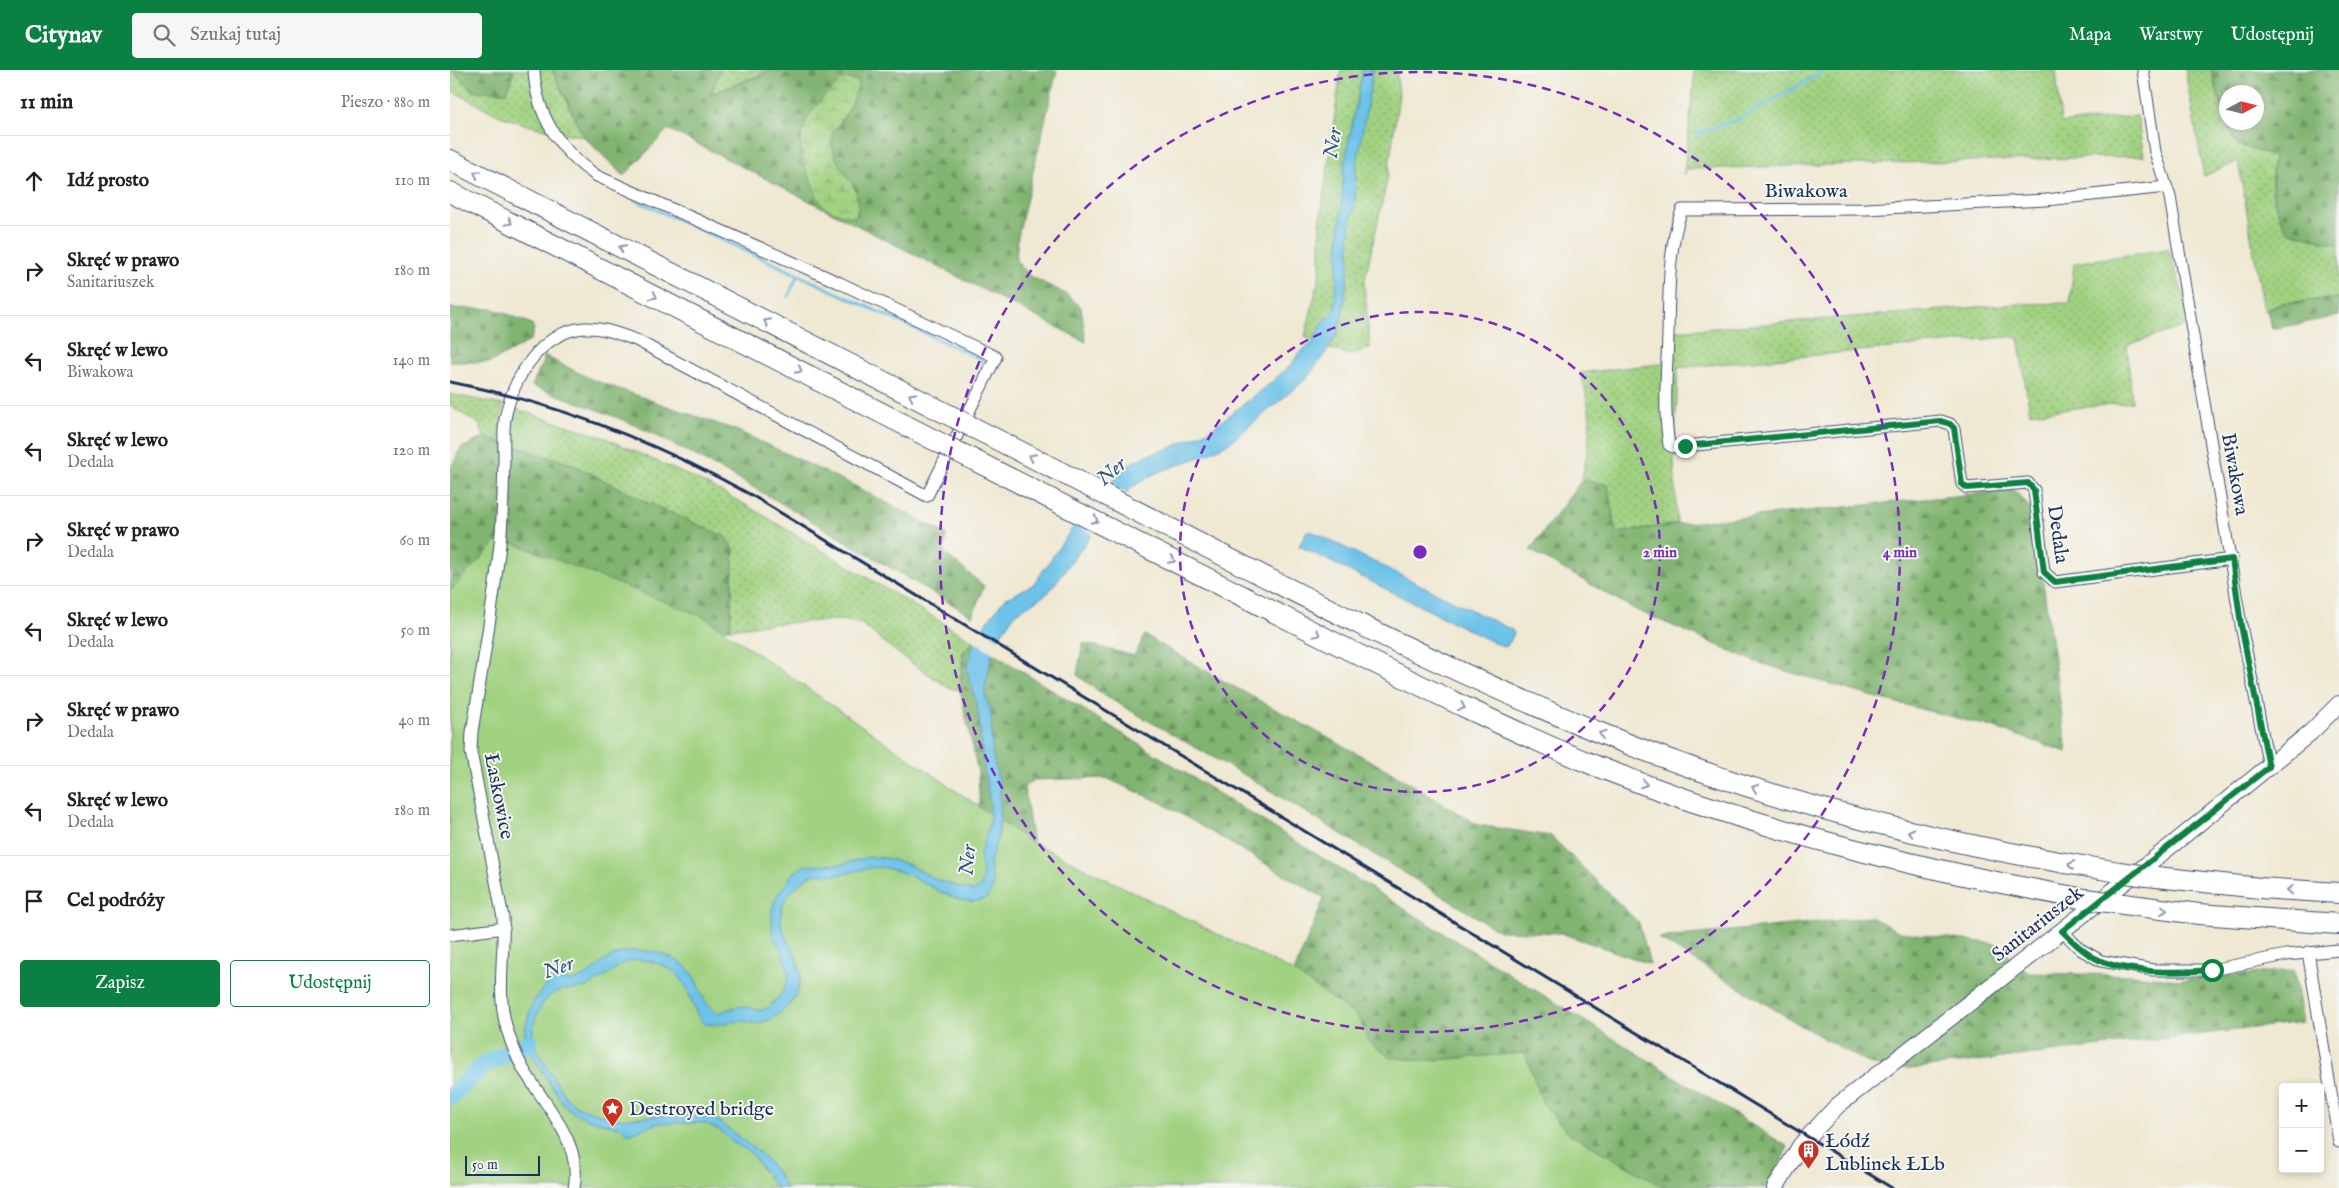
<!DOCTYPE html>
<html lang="pl">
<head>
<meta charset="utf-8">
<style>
	body { margin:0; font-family:"IM FELL English",serif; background:#f6f6f6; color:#202124 }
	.controls { position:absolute; right:15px; bottom:15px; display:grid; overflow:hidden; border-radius:5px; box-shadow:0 2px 8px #0003 }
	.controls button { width:45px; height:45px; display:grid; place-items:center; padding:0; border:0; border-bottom:1px solid #e0e0e0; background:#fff; color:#202124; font:25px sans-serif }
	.compass { position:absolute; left:1769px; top:15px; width:45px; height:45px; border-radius:50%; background:#fff; box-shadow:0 2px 8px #0003; rotate:83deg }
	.scale { position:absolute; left:15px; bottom:12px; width:75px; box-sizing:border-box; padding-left:5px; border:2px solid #1b2f5e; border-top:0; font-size:14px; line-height:18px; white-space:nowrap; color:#1b2f5e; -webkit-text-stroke:4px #f6f6f2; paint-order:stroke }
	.stop { position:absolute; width:15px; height:15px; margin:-11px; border:4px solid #0b8043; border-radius:50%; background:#fff }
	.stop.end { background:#0b8043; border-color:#fff; box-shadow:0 1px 5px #0008 }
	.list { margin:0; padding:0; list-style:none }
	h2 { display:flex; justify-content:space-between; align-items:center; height:65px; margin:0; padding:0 20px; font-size:21px }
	h2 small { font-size:16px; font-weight:400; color:#757577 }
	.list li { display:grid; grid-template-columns:32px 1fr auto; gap:15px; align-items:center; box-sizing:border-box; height:90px; padding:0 20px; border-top:1px solid #e0e0e0 }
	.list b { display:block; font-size:19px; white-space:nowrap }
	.list p { margin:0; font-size:16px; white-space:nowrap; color:#757577 }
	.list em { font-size:16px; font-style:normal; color:#757577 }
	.actions { display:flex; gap:10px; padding:15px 20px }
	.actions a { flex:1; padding:11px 0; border:1px solid #0b8043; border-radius:5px; text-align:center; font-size:18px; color:#0b8043 }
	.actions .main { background:#0b8043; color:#fff }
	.icon { flex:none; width:28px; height:28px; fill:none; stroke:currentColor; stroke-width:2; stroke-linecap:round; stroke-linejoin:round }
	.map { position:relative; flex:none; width:1889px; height:1118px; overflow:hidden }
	header { display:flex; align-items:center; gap:30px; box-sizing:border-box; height:70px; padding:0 25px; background:#0b8043; color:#fff }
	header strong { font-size:24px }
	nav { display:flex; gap:28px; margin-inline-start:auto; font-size:18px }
	.search { width:350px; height:45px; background:#f6f6f6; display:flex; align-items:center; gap:12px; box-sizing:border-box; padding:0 18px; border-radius:5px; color:#757577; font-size:19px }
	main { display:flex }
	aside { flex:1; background:#fff }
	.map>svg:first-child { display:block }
	.grass { fill:url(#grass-dots); stroke:#5e8070 }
	.forest { fill:url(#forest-firs); stroke:#4e7266 }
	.wetland { fill:url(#wetland-marsh); stroke:#5e8070 }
	.park { fill:#a1d281; stroke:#5e8070 }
	.water { fill:#6cc2e9; stroke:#4478a4 }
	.pier { fill:#efe8d2 }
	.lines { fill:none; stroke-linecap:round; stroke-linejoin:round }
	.stream { stroke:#6cc2e9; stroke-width:3 }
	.river { stroke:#6cc2e9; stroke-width:18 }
	.street-casing { stroke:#3b4b6f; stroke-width:13 }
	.secondary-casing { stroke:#3b4b6f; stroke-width:18 }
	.highway-casing { stroke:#3b4b6f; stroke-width:22 }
	.street { stroke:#fff; stroke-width:11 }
	.secondary { stroke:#fff; stroke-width:16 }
	.highway { stroke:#fff; stroke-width:20 }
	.rail { stroke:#1b2f5e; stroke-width:3 }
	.highway-bridge-casing { stroke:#3b4b6f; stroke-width:22; stroke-linecap:butt }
	.highway-bridge { stroke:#fff; stroke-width:20 }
	.oneway { stroke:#8d97ae }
	.route { stroke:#0b8043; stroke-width:6 }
	.ring { fill:none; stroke:#7b2cbf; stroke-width:2.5; stroke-dasharray:9 6 }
	.labels { text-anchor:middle; stroke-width:4; stroke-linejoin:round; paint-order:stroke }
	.street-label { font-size:20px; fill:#1b2f5e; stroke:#f6f6f2 }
	.poi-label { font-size:20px; fill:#1b2f5e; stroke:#f6f6f2; text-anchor:start }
	.water-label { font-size:21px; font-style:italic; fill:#2f5481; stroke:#f6f6f2 }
	.centre { fill:#7b2cbf; stroke:#f6f6f2; stroke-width:2.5 }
	.ring-label { font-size:15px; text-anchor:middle; font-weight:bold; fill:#7b2cbf; stroke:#f6f6f2; stroke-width:4; stroke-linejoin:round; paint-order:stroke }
</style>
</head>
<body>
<header>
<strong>Citynav</strong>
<div class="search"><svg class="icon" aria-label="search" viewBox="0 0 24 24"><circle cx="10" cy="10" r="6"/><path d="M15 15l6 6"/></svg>Szukaj tutaj</div>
<nav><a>Mapa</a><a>Warstwy</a><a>Udostępnij</a></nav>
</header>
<main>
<aside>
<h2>11 min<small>Pieszo · 880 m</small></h2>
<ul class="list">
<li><svg class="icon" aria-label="ahead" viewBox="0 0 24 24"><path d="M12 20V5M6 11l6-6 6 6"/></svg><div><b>Idź prosto</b></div><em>110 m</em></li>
<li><svg class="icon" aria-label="right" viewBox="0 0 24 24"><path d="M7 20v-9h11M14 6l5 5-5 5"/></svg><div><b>Skręć w prawo</b><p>Sanitariuszek</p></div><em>180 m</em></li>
<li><svg class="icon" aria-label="left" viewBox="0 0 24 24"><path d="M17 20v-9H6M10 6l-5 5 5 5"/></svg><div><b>Skręć w lewo</b><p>Biwakowa</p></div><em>140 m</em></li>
<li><svg class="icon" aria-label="left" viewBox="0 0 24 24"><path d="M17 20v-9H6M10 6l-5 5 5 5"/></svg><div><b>Skręć w lewo</b><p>Dedala</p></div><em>120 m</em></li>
<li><svg class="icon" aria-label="right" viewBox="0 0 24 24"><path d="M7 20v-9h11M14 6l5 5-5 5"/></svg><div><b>Skręć w prawo</b><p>Dedala</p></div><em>60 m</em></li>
<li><svg class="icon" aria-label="left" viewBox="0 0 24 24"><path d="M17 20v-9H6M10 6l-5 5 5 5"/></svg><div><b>Skręć w lewo</b><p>Dedala</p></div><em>50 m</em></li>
<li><svg class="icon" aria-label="right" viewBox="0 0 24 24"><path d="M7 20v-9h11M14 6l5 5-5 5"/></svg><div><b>Skręć w prawo</b><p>Dedala</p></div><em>40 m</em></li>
<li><svg class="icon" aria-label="left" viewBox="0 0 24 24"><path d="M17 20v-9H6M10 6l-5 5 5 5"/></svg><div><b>Skręć w lewo</b><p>Dedala</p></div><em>180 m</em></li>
<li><svg class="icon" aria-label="arrive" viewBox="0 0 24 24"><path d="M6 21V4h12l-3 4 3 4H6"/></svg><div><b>Cel podróży</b></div></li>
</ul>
<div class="actions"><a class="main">Zapisz</a><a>Udostępnij</a></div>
</aside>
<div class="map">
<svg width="1889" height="1118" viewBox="0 0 1889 1118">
	<defs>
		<pattern id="grass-dots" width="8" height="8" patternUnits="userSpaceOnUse" patternTransform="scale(1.25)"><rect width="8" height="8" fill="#a1d281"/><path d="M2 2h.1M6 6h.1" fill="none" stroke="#82ab6d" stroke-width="1.8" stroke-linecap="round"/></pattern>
		<pattern id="forest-firs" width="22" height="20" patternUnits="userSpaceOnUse" patternTransform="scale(1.25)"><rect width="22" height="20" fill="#80b46f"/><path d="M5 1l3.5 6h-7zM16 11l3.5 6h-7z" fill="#68935e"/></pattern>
		<pattern id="wetland-marsh" width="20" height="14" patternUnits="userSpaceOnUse" patternTransform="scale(1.25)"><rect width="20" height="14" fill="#a1d281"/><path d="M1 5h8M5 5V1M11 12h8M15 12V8" fill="none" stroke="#82ab6d"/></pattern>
	</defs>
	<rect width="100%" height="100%" fill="#f6f6f2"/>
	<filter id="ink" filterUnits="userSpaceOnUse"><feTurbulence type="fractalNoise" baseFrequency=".02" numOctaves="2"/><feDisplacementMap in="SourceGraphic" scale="10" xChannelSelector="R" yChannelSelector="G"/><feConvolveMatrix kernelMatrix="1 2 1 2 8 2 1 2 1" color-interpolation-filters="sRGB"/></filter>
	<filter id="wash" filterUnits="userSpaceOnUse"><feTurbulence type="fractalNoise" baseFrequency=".0096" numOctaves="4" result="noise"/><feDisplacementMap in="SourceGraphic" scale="20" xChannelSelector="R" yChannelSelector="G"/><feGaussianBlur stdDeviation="1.12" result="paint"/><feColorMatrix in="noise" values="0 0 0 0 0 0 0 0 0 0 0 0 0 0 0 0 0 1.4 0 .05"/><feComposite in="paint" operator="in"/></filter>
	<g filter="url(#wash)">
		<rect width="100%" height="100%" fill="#efe8d2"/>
		<!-- grass -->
		<path class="grass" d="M 0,0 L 102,0 L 134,67 L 80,56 L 50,46 L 0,20 Z
			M 270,0 L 323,0 L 261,24 Z
			M 891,0 L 946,0 L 949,24 L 937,111 L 914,213 L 920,278 L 901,285 L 880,279 L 855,267 L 870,202 L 870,153 Z
			M 1243,0 L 1606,0 L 1611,53 L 1687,46 L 1694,86 L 1237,99 L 1234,105 L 1244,9 Z
			M 1735,0 L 1761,0 L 1772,40 L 1787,74 L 1824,87 C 1818,117 1823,135 1837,161 L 1889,175 L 1889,228 L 1832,233 L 1814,241 L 1788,91 L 1754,106 Z
			M 1718,179 L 1742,250 L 1730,258 L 1677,275 L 1682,332 L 1580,343 L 1568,266 L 1228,298 L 1224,391 L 1227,454 L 1165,463 L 1158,415 L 1132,410 C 1140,365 1145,348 1130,303 L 1217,293 L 1225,261 L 1567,234 L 1620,233 L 1624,193 Z
			M 0,324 L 53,335 L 50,372 L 34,367 L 29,354 L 0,336 Z
			M 66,339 L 153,367 L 250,411 L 296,435 L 523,571 L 513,583 L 510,620 L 499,618 L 450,585 L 412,554 L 389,550 L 318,554 L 280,559 L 284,479 L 122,394 L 59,375 L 59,350 L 62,350 Z"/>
		<!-- forest -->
		<path class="forest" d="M 3,0 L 64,0 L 57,22 L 22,21 Z
			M 102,0 L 270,0 L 261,24 L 323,0 L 607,0 L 568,166 L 566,190 L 580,206 L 616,224 L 631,237 L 636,272 L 218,59 L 174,106 L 134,67 Z
			M 1761,0 L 1889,0 L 1889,175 L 1837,161 C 1823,134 1819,117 1824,87 L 1787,74 L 1777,53 L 1806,52 L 1806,22 L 1776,22 L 1776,51 Z
			M 1889,228 L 1889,246 L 1822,259 L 1817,241 L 1832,233 Z
			M 0,238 L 44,239 L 82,254 L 84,260 L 80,271 L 41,292 L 0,292 Z
			M 95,286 L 141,309 L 288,361 L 405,416 L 496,464 L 494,483 L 534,516 L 522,546 C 417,485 314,419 205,365 C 166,345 124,331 82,316 Z
			M 34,367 L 122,394 L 196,432 L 274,466 L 284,479 L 280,559 L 177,563 L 0,774 L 0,400 L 10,379 Z
			M 1132,410 L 1158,415 L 1166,463 L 1227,454 L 1564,420 L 1583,441 L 1617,682 L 1542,657 L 1420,626 L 1306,592 L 1184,539 L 1080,480 Z
			M 695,565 L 768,608 L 939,701 L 1028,755 L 1101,766 L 1189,853 L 1200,894 L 1111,863 L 1049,861 L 803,710 L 655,626 L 627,605 L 633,573 L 684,586 Z
			M 523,571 L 1338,1077 L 1317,1118 L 1215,1118 L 1118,1063 L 1093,1034 L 1075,983 L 974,991 L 939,987 L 919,972 L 908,947 L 844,902 L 874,828 L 710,732 L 656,708 L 584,710 L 574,717 L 587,798 L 530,747 L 528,702 L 510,620 L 513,583 Z
			M 1421,847 L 1450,862 L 1546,874 L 1578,903 L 1682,905 L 1730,910 L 1844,900 L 1853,952 L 1460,999 L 1422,995 L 1350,955 L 1208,868 Z"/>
		<!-- wetland -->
		<path class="wetland" d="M 394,8 L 409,12 C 404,33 395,47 382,63 C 382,69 382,77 384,83 C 392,108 417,119 405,148 C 397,145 382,143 376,138 C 368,132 365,120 361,111 C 338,60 357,42 394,8 Z"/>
		<!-- park -->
		<path class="park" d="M 50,468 L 254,547 L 576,769 L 844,902 L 908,947 L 919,972 L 939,987 L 974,991 L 1075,983 L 1093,1034 L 1118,1063 L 1215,1118 L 0,1118 L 0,521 Z"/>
		<!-- water -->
		<path class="water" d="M 913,0 L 923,0 L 906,99 L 905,135 L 900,153 L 899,196 L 893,241 L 888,262 L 877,281 L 856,309 L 779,373 L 755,385 L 706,403 L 682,417 L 646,459 L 598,523 L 566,543 L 549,567 L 542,585 L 535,616 L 535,625 L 541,642 L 542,681 L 550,719 L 550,737 L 549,763 L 540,792 L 543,818 L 537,828 C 514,840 485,818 464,807 C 455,803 445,800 435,798 C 419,795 402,804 386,805 C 374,805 365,800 354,810 C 348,816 337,824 334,832 C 324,859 341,870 348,893 C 357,920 337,946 310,953 C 304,955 297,951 291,951 C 278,951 268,957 254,954 C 236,933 244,910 214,896 C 174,879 169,902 138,916 C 127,921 114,918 104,923 C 89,931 80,958 83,974 L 111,1020 L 117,1029 L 127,1036 L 149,1044 L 174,1049 L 215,1045 L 264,1048 L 310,1083 L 327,1102 L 336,1118 L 326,1118 L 300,1082 L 282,1072 L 270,1060 L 254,1053 L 208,1053 L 178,1064 L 173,1058 L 140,1050 L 123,1042 L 114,1035 L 81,984 L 74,979 L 67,982 L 64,974 L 74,968 C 78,943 81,925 104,910 C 114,909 121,913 130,908 C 141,904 149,894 159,888 C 181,875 215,880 235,896 C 251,909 249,933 267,943 L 289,936 L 311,940 L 318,938 L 333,922 L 338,910 L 338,901 L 332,881 L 322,864 L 322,841 L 325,829 L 343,803 L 354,796 L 392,794 L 419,787 L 436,788 L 460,795 L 487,810 L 523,821 L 531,816 L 533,809 L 530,785 L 540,751 L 540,734 L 533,692 L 528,640 L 517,599 L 522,579 L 537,551 L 555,529 L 584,514 L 623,457 L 676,396 L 694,386 L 718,379 L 760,360 L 817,316 L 841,295 L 849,283 L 862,273 L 873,253 L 884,241 L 885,232 L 894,95 Z
			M 857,461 L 861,461 L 1062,560 L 1064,563 L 1057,576 L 1053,577 L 849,476 Z"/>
		<!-- pier -->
		<path class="pier" d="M 657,413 L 679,424 L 645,465 L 623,454 Z
			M 531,558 L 551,570 L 545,584 L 524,571 Z"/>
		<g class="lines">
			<!-- stream -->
			<path class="stream" d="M 1245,64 L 1289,49 L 1376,0
				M 185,130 L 531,289 L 533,297 L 528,308
				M 338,227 L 348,205"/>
			<!-- river -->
			<path class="river" d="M 0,1027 L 35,994 L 79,973"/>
		</g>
	</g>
	<g filter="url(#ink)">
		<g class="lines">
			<defs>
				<path id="street" d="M 84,0 C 86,45 110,82 147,106 L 390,213 L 546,287 L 477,426 L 186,270 C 169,264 153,257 134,258 C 90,262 62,310 55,349 C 53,362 54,377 54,391 C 53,419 53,446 50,474 C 43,537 32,599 22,662 L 21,682 L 53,848 C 55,884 46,924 57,959 C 62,976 70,996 81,1011 C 102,1043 132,1077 124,1118
					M 1693,0 L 1705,82 L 1720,127 L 1791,555 L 1819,697
					M 1716,117 L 1596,130 L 1416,139 L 1232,140 C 1218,175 1219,226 1218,264 C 1217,301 1213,338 1219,375 L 1223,377 L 1235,376 L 1491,351 L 1500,354 L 1504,359 L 1512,414 L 1517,418 L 1578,413 L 1584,420 L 1594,502 L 1605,512 L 1782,489
					M 1612,861 L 1630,879 L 1651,891 L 1703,900 L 1762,900 L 1836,885 L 1889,880
					M 0,865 L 54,858
					M 1858,882 L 1889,1072"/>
				<path id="secondary" d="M 1325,1118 L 1351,1075 L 1387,1036 L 1722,775 L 1861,662 L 1889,634"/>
				<path id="highway" d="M 0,90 L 505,348
					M 0,122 L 492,374
					M 522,357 C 729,461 933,574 1148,662 C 1315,731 1491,774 1669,802
					M 510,383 C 639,447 767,514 897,579 C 979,620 1061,661 1146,696 C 1304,759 1468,799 1635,829
					M 1697,806 L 1810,818 L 1889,823
					M 1666,833 L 1749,844 L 1889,854"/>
			</defs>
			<!-- street casing -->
			<use href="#street" class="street-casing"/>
			<!-- secondary casing -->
			<use href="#secondary" class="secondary-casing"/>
			<!-- highway casing -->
			<use href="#highway" class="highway-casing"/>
			<!-- street -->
			<use href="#street" class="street"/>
			<!-- secondary -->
			<use href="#secondary" class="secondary"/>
			<!-- highway -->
			<use href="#highway" class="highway"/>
			<!-- rail -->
			<path class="rail" d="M 0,312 C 108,333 208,373 303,426 L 1442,1118"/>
			<defs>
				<path id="highway-bridge" d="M 505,348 L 522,357
					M 492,374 L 510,383
					M 1669,802 L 1697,806
					M 1635,829 L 1666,833"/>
			</defs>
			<!-- highway-bridge casing -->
			<use href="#highway-bridge" class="highway-bridge-casing"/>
			<!-- highway-bridge -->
			<use href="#highway-bridge" class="highway-bridge"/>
		</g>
		<!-- one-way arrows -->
		<defs><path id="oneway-chevron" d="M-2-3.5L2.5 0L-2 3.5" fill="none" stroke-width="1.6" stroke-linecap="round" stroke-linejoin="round" transform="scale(1.25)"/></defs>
		<g class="oneway">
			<use href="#oneway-chevron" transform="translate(27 104) rotate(-153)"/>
			<use href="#oneway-chevron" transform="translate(59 152) rotate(27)"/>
			<use href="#oneway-chevron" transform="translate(172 178) rotate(-153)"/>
			<use href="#oneway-chevron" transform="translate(204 226) rotate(27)"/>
			<use href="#oneway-chevron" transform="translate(317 252) rotate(-153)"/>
			<use href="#oneway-chevron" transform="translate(349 300) rotate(27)"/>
			<use href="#oneway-chevron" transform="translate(462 326) rotate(-153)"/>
			<use href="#oneway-chevron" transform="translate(582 387) rotate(-153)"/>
			<use href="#oneway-chevron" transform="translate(645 450) rotate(28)"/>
			<use href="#oneway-chevron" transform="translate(722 490) rotate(27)"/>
			<use href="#oneway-chevron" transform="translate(867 564) rotate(27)"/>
			<use href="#oneway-chevron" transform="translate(1012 637) rotate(25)"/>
			<use href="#oneway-chevron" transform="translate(1152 664) rotate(-159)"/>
			<use href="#oneway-chevron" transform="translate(1194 714) rotate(20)"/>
			<use href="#oneway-chevron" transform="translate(1305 718) rotate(-162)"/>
			<use href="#oneway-chevron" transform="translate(1461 762) rotate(-167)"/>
			<use href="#oneway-chevron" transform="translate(1621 795) rotate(-171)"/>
			<use href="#oneway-chevron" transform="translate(1840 820) rotate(-177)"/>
			<use href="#oneway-chevron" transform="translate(1714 840) rotate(7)"/>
		</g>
	</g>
	<g class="lines" filter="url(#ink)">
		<!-- route -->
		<path class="route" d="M 1235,376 L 1491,351 L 1500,354 L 1504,358 L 1512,414 L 1517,418 L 1578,413 L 1584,420 L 1594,502 L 1605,512 L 1782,489 L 1791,555 L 1819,697 L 1612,861 C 1622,871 1632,881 1645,888 C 1674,904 1730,903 1762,900"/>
	</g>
	<!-- distance rings -->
	<g class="ring">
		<circle cx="970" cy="482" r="240"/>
		<circle cx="970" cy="482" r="480"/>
	</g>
	<!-- icons -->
	<defs>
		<symbol id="sight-pin" viewBox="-11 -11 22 30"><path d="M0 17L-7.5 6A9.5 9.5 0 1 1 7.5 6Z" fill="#c8321e" stroke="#f6f6f2"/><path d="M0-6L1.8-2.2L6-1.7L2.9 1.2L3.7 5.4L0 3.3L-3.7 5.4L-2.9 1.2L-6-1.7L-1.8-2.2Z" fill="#fff"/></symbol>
		<symbol id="building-pin" viewBox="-11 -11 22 30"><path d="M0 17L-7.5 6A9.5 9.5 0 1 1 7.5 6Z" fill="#c8321e" stroke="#f6f6f2"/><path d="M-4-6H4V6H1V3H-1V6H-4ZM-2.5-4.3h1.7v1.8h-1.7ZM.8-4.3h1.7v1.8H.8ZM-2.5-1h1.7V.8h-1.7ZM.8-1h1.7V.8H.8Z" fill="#fff"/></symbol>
	</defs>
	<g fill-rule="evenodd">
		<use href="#sight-pin" x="150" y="1026" width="25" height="34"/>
		<use href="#building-pin" x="1346" y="1068" width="25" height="34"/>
	</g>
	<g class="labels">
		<!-- street labels -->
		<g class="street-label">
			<text x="1356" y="127">Biwakowa</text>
			<text transform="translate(1786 404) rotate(80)" y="7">Biwakowa</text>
			<text transform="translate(1609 464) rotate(82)" y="7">Dedala</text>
			<text transform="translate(50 726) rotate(79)" y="7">Łaskowice</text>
			<text transform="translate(1587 853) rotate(-38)" y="7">Sanitariuszek</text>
		</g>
		<!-- poi labels -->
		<g class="poi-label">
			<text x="179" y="1045">Destroyed bridge</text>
			<text x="1375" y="1077">Łódź<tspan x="1375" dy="23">Lublinek ŁLb</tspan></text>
		</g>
		<!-- water labels -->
		<g class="water-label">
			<text transform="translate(882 73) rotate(-81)" y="7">Ner</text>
			<text transform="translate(661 401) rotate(-41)" y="7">Ner</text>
			<text transform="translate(517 790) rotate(-85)" y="7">Ner</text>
			<text transform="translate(108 897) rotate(-19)" y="7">Ner</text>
		</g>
	</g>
	<circle cx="970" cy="482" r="8" class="centre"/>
	<g class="ring-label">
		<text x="1210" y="487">2 min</text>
		<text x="1450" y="487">4 min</text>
	</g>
</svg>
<div class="controls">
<button>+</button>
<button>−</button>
</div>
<svg class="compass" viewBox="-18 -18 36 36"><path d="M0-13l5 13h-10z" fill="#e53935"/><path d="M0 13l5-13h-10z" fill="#757577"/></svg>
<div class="scale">50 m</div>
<div class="stop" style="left:1762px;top:900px"></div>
<div class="stop end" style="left:1235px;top:376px"></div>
</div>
</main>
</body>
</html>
